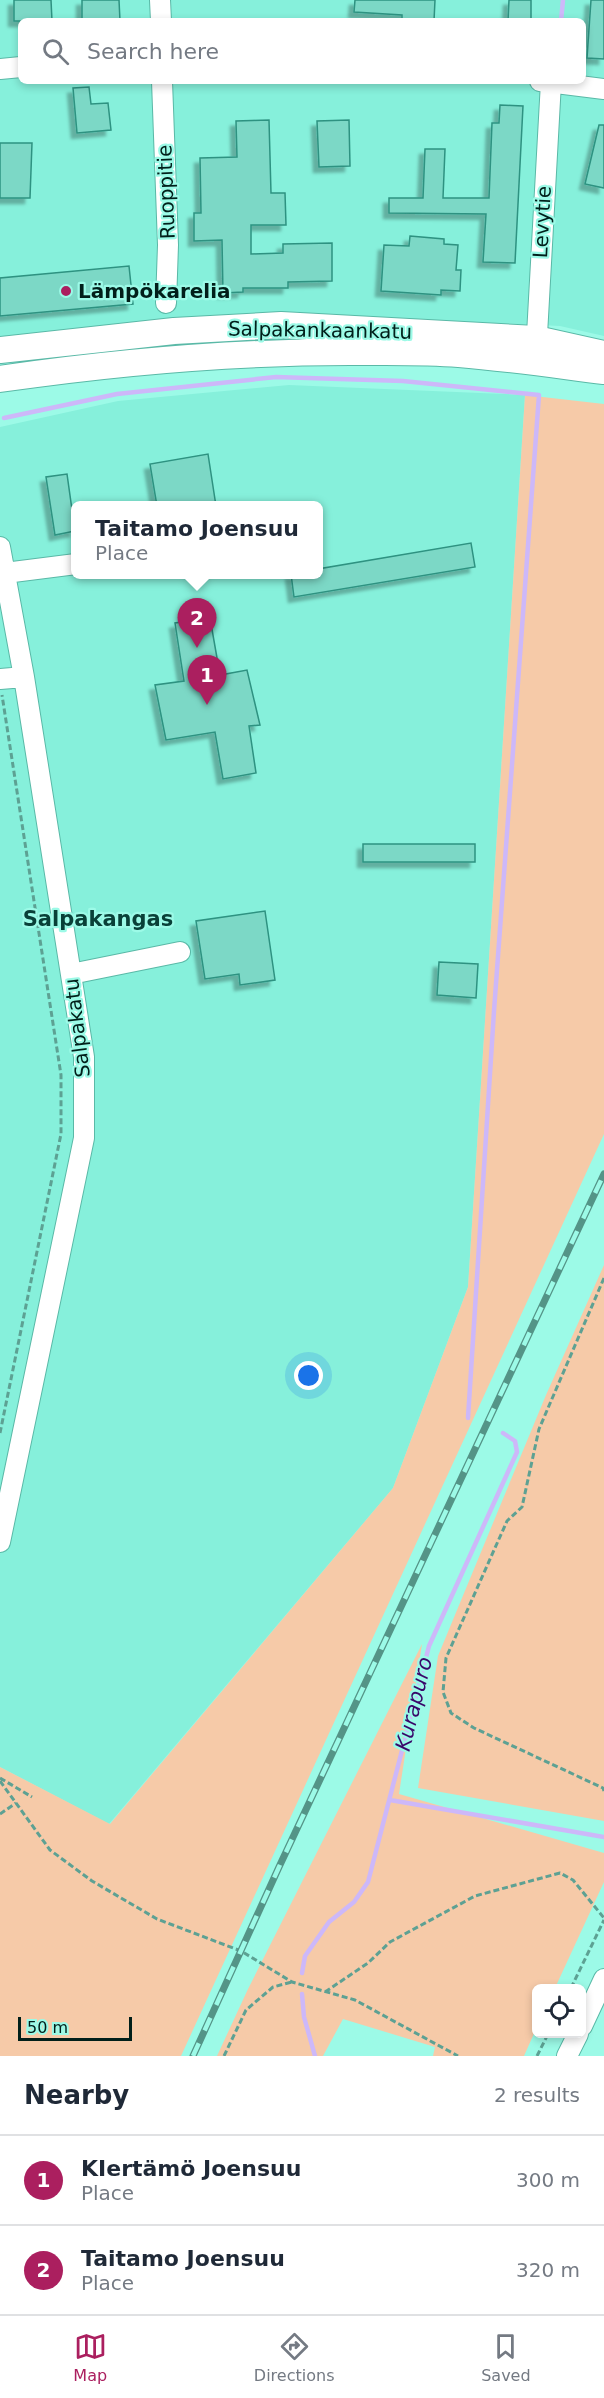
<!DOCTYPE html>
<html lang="en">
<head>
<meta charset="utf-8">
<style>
	body { margin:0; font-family:"DejaVu Sans",sans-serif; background:#f2f2f3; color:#1f2937 }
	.controls { position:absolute; right:18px; bottom:18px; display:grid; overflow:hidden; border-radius:9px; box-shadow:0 3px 9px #0003 }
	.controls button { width:54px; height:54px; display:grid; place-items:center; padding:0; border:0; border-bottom:2px solid #e0e1e3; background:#fff; color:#1f2937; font:30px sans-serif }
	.scale { position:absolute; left:18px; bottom:15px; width:114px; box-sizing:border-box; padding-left:6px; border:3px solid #011f1a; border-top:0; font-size:16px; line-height:21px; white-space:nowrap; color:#011f1a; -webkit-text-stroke:4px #9cfae7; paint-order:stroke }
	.you { position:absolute; left:309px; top:1376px; width:21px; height:21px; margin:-15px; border:4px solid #fff; border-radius:50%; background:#1a73e8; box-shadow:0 0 0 9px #1a73e833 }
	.badge { display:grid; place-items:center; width:39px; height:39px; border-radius:50%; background:#ab1f5f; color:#fff; font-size:20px; font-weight:700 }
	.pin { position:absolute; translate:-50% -50px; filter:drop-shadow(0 2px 3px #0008) }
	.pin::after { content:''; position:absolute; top:32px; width:21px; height:18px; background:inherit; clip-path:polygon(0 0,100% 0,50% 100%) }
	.popup { position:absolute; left:71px; top:501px; width:252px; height:78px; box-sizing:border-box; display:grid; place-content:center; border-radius:9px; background:#fff; filter:drop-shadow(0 2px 4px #0005); font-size:20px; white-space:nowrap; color:#747a83 }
	.popup b { font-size:22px; color:#1f2937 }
	.popup::after { content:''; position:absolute; left:50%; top:100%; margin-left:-12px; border:12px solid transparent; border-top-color:#fff }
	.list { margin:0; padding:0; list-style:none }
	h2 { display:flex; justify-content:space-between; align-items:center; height:78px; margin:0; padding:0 24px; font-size:26px }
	h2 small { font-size:20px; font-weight:400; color:#747a83 }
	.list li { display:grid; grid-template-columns:39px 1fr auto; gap:18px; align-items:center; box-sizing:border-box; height:90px; padding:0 24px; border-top:2px solid #e0e1e3 }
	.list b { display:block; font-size:22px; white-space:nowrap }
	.list p { margin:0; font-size:20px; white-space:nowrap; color:#747a83 }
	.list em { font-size:20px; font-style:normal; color:#747a83 }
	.icon { flex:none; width:33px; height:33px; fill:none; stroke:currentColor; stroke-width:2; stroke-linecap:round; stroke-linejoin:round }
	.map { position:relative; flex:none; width:604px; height:2056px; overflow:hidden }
	.search { position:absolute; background:#fff; box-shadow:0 3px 9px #0003; left:18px; right:18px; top:18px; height:66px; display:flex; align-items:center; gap:15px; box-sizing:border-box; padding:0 21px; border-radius:9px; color:#747a83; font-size:22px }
	.sheet { height:258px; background:#fff }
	nav { display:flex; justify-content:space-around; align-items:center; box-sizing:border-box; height:84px; border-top:2px solid #e0e1e3; background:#fff; font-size:16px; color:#747a83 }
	nav a { display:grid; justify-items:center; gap:3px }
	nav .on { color:#ab1f5f }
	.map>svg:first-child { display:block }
	.built { fill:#86f0db; fill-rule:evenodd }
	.green { fill:#f6caa8 }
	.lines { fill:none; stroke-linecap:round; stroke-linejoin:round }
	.stream { stroke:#cdb8f9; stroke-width:4.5 }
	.building { fill:#7bd8c6; stroke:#2e9281; stroke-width:1.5; filter:url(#shadow) }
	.minor-casing { stroke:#5ab9a7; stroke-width:22 }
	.major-casing { stroke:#5ab9a7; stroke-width:28 }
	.path { stroke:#5da193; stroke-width:3; stroke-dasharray:6 3; stroke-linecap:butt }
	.minor { stroke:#fff; stroke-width:20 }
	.major { stroke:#fff; stroke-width:26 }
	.rail-casing { stroke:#549487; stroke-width:7 }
	.rail { stroke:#9cfae7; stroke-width:4.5; stroke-dasharray:14; stroke-linecap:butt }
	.poi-dot { fill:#ab1f5f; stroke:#9cfae7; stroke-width:2 }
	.labels { text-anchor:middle; stroke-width:4.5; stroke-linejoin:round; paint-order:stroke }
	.street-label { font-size:20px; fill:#011f1a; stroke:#9cfae7 }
	.poi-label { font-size:20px; font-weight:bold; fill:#011f1a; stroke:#9cfae7; text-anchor:start }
	.neighbourhood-label { font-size:21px; font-weight:bold; fill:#094038; stroke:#9cfae7 }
	.water-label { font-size:21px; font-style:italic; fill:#390769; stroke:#9cfae7 }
</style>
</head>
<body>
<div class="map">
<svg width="604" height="2056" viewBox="0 0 604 2056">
	<defs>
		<filter id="shadow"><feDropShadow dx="-5.5" dy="5.5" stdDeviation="1.5" flood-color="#0004"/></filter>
	</defs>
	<rect width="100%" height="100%" fill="#9cfae7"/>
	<!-- built -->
	<path class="built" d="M 0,0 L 604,0 L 604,336 L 560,326 L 369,317 L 0,341 ZM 21,21 L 583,21 L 583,81 L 21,81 Z
		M 289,385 L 525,395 L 468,1287 L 393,1488 L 109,1824 L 0,1767 L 0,427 L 118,401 ZM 76,506 L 318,506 L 318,574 L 76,574 Z"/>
	<!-- green -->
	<path class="green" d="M 525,395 L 604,404 L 604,1134 L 181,2056 L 0,2056 L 0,1767 L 110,1824 L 393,1488 L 468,1287 Z
		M 604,1265 L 604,1821 L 418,1788 L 438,1656 L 546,1395 Z
		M 422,1644 L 399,1794 L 604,1853 L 604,1882 L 555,1988 L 536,1988 L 536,2029 L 524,2056 L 433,2056 L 435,2047 L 343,2019 L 323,2056 L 217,2056 L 248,1989 Z"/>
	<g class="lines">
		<!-- stream -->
		<path class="stream" d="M 561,21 L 563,0
			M 4,418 L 117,394 L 276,377 L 403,381 L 539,395 L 494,1011 L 468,1418
			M 390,1800 L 604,1837
			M 302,1973 L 305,1956 L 329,1922 L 354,1902 L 368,1882 L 429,1646 L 517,1452 L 515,1441 L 503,1433
			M 302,1994 L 304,2017 L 315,2056"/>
	</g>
	<!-- building -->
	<path class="building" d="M 14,0 L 51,0 L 52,21 L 14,21 Z
		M 82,0 L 119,0 L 120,21 L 82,21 Z
		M 355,0 L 435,0 L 434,21 L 402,21 L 402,15 L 354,12 Z
		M 509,0 L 531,0 L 531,21 L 508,21 Z
		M 591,0 L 604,0 L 604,59 L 587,58 Z
		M 89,87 L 91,104 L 108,103 L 111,130 L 77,133 L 73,88 Z
		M 500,105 L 523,106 L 515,263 L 483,262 L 486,214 L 389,213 L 389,198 L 423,198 L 425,149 L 445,149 L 443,198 L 489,198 L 492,123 L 499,123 Z
		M 269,120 L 271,193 L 285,193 L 286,225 L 251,225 L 251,254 L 283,253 L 283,244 L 332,243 L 332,281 L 288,282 L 288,288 L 243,288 L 243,292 L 223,293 L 222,240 L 194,241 L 194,213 L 201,213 L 200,158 L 237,157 L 236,121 Z
		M 349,120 L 350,166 L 319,167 L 317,121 Z
		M 599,125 L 604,125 L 604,188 L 585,184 Z
		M 0,143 L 32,143 L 30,198 L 0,198 Z
		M 410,236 L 444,239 L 444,244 L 458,245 L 456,270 L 461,270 L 460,291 L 441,290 L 441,295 L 381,291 L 384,245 L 409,246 Z
		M 129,266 L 133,304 L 0,316 L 0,278 Z
		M 208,454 L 216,506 L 157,506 L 150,464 Z
		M 67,474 L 75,531 L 55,535 L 46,477 Z
		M 471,543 L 475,567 L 294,597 L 291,574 L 318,574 L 318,569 Z
		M 210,618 L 220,675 L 247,670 L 260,725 L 249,726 L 256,773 L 223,779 L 215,732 L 166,740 L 155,685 L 184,681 L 175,623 Z
		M 363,844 L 475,844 L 475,862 L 363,862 Z
		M 265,911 L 275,980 L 240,985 L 239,974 L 205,979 L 196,921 Z
		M 439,962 L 478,964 L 476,998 L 437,995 Z"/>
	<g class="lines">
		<defs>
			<path id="minor" d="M 160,0 L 161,21
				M 0,69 L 21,67
				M 162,81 L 168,245 L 166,303
				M 540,81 L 604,89
				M 536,353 L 551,82
				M 0,547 L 24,677 L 84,1057 L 84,1138 L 0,1542
				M 5,573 L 76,564
				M 0,679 L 24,677
				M 71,974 L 180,952
				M 582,2026 L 604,1979
				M 567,2056 L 578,2034"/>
			<path id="major" d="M 0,350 L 174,331 L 281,325 L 536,339 L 604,354
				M 0,379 C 117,362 232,352 350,352 C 386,352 423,351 459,354 C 508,358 556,365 604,371"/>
		</defs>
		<!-- minor casing -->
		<use href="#minor" class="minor-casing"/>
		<!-- major casing -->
		<use href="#major" class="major-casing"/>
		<!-- path -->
		<path class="path" d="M 604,1278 L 539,1429 L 522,1507 L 507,1521 L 446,1658 L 443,1692 L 451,1713 L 474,1728 L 603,1788 L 604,1791
			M 0,1433 L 61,1134 L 61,1075 L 2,695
			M 0,1778 L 32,1797
			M 0,1781 L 50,1850 L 92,1881 L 157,1919 L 241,1951 L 292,1982 L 355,2000 L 458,2056
			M 0,1814 L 16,1803
			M 571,1988 L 604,1920
			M 325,1992 L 368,1963 L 390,1942 L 475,1896 L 560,1873 L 573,1880 L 604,1918
			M 224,2056 L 246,2010 L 273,1987 L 292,1982
			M 537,2056 L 548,2034"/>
		<!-- minor -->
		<use href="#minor" class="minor"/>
		<!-- major -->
		<use href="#major" class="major"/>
		<defs>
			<path id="rail" d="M 193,2056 L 279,1867 L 604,1174"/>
		</defs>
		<!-- rail casing -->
		<use href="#rail" class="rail-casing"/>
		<!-- rail -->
		<use href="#rail" class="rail"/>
	</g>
	<!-- markers -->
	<circle class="poi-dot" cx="66" cy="291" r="6"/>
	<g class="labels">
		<!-- street labels -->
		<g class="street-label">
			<text transform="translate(166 192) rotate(-92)" y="7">Ruoppitie</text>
			<text transform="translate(542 222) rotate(-87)" y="7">Levytie</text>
			<text transform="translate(320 330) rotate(1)" y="7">Salpakankaankatu</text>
			<text transform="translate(77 1028) rotate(-97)" y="7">Salpakatu</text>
		</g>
		<!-- poi labels -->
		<g class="poi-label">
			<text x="78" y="298">Lämpökarelia</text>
		</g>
		<!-- neighbourhood labels -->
		<g class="neighbourhood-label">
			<text x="98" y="926">Salpakangas</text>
		</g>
		<!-- water labels -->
		<g class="water-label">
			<text transform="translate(414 1704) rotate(-76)" y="7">Kurapuro</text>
		</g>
	</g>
</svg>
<div class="controls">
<button><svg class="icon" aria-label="locate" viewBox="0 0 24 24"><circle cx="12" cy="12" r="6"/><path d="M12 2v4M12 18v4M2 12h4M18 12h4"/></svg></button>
</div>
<div class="scale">50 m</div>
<div class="you"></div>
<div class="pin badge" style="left:207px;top:705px">1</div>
<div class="pin badge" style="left:197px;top:648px">2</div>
<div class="popup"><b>Taitamo Joensuu</b>Place</div>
<div class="search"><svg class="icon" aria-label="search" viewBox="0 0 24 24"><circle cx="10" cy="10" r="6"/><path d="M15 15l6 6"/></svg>Search here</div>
</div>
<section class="sheet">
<h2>Nearby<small>2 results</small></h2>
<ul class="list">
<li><span class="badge">1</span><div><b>KIertämö Joensuu</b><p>Place</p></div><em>300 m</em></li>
<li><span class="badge">2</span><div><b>Taitamo Joensuu</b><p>Place</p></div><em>320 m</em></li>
</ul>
</section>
<nav>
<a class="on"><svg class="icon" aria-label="map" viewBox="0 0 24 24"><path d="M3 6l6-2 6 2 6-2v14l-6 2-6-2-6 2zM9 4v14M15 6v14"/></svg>Map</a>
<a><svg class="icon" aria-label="directions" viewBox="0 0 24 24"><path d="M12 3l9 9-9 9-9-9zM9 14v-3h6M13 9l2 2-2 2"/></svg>Directions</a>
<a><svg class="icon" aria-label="saved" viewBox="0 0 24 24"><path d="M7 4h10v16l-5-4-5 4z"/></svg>Saved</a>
</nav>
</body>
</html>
